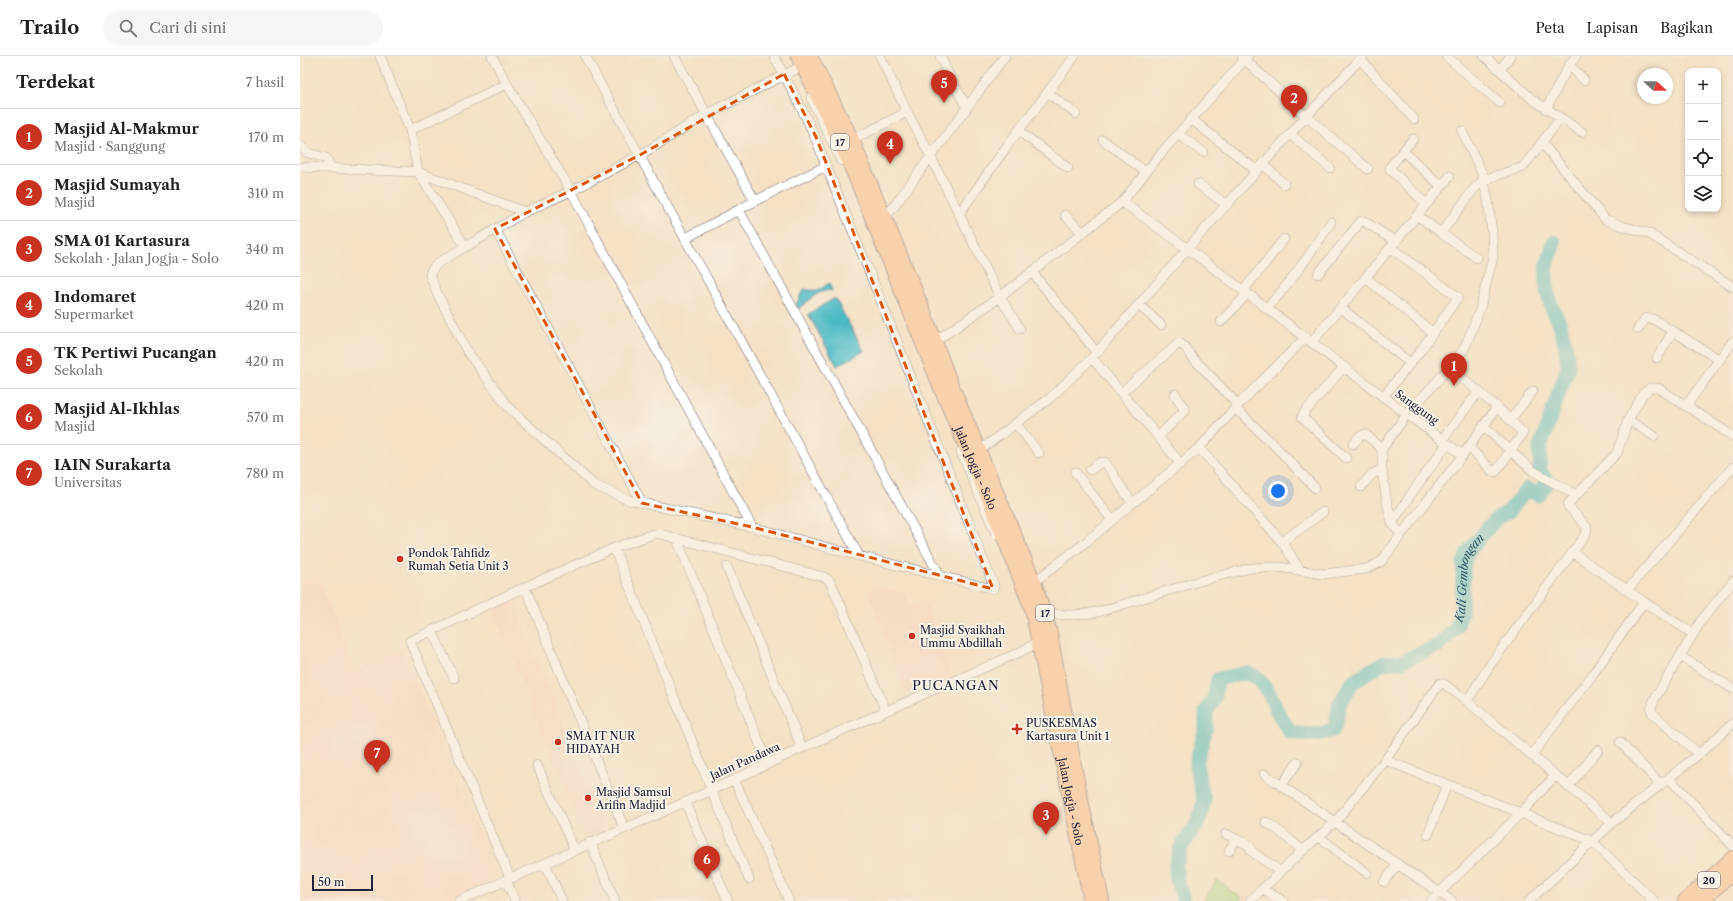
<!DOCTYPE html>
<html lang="id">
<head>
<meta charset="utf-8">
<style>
	body { margin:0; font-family:"Libre Caslon Text",serif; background:#f6f6f6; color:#222 }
	.controls { position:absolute; right:12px; top:12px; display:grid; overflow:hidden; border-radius:8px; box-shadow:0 2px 6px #0003 }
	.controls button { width:36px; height:36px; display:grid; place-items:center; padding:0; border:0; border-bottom:1px solid #e0e0e0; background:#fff; color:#222; font:20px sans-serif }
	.compass { position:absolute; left:1337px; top:12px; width:36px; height:36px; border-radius:50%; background:#fff; box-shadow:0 2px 6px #0003; rotate:111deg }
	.scale { position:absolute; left:12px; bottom:10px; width:61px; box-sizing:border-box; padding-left:4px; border:2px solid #22223b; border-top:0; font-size:11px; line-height:14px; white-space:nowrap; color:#22223b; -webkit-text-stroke:3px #f7f3e8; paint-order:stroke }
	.you { position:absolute; left:978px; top:435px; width:14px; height:14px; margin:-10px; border:3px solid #fff; border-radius:50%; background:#1a73e8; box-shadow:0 0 0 6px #1a73e833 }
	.badge { display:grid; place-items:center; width:26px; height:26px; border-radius:50%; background:#c8321e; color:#fff; font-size:13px; font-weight:700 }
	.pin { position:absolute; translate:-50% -33px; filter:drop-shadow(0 1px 2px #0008) }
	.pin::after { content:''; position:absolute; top:21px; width:14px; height:12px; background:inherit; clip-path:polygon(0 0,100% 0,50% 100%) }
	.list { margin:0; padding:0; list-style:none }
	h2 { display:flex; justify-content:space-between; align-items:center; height:52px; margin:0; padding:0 16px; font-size:17px }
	h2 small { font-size:13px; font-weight:400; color:#767676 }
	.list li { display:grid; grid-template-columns:26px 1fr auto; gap:12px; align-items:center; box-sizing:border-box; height:56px; padding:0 16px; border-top:1px solid #e0e0e0 }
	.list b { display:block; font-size:15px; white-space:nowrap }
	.list p { margin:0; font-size:13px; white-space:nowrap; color:#767676 }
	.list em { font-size:13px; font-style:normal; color:#767676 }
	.icon { flex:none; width:22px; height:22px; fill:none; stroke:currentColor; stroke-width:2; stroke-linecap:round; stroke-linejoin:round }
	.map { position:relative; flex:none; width:1433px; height:845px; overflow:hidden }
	header { display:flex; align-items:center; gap:24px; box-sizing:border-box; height:56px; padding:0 20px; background:#fff; border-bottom:1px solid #e0e0e0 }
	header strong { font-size:19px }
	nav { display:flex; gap:22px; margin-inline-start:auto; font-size:14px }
	.search { width:280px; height:36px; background:#f6f6f6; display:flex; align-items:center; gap:10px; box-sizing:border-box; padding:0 14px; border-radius:22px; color:#767676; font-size:15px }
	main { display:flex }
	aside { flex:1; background:#fff }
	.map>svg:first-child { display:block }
	.built { fill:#f4d3c1 }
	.green { fill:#a6d887; stroke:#647d61 }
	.water { fill:#4bbac3; stroke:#366e7f }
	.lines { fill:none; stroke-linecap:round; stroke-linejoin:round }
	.river { stroke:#4bbac3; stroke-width:15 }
	.minor-casing { stroke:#6c656c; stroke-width:10 }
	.trunk-casing { stroke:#6c656c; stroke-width:16 }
	.minor { stroke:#fff; stroke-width:9 }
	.trunk { stroke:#fbbb8d; stroke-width:14 }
	.marked { fill:none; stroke:#de560e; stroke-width:3; stroke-dasharray:8 5; stroke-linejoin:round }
	.poi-dot { fill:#c8321e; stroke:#f7f3e8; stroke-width:1.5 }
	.labels { text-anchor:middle; stroke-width:4; stroke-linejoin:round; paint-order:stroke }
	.shield { fill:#f7f3e8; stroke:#62616f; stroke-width:1 }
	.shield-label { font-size:10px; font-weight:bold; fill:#22223b }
	.street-label { font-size:11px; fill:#22223b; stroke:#f7f3e8 }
	.poi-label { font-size:11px; fill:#22223b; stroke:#f7f3e8; text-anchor:start }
	.water-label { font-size:12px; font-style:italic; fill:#30576b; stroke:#f7f3e8 }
	.quarter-label { font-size:13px; letter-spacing:1px; fill:#22223b; stroke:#f7f3e8 }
</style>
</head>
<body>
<header>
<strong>Trailo</strong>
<div class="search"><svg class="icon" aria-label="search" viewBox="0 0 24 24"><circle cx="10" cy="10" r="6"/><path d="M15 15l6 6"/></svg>Cari di sini</div>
<nav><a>Peta</a><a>Lapisan</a><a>Bagikan</a></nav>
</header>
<main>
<aside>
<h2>Terdekat<small>7 hasil</small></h2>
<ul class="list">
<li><span class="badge">1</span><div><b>Masjid Al-Makmur</b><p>Masjid · Sanggung</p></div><em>170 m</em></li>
<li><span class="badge">2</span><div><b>Masjid Sumayah</b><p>Masjid</p></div><em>310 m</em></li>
<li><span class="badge">3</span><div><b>SMA 01 Kartasura</b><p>Sekolah · Jalan Jogja - Solo</p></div><em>340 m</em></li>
<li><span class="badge">4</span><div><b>Indomaret</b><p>Supermarket</p></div><em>420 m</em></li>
<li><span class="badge">5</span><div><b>TK Pertiwi Pucangan</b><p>Sekolah</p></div><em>420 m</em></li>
<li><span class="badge">6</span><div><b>Masjid Al-Ikhlas</b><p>Masjid</p></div><em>570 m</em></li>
<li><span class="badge">7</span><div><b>IAIN Surakarta</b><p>Universitas</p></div><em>780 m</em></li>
</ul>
</aside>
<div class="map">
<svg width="1433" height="845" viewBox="0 0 1433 845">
	<rect width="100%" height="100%" fill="#f7f3e8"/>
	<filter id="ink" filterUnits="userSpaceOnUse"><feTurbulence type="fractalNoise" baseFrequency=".025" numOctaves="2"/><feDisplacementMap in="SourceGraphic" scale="8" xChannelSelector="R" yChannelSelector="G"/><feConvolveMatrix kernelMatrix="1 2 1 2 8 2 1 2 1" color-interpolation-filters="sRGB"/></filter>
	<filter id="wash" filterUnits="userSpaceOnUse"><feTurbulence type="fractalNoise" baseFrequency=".012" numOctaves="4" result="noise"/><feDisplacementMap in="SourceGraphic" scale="16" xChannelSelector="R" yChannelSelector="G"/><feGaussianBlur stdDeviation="0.9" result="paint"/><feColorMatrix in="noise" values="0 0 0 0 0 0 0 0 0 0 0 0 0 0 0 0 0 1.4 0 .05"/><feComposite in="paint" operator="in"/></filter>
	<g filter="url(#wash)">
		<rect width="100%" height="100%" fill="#f4e1c6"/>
		<!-- built -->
		<path class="built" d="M 17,518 L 55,614 L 102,593 L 198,821 L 146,845 L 0,845 L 0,524 Z
			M 583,531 L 604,537 L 610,549 L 624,544 L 651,618 L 606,639 L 568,536 Z
			M 212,542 L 306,773 L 284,782 L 193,553 Z"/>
		<!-- green -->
		<path class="green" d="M 917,824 L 943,843 L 941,845 L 903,845 Z"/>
		<!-- water -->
		<path class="water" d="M 529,227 L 532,235 C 520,232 507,246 498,253 L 496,249 L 502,236 L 505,233 C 516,236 520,234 529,227 Z
			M 535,242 L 564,295 L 537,310 L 508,258 Z"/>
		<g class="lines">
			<!-- river -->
			<path class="river" id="s1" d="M 884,845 L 877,825 L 876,809 L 881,791 L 899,765 L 904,744 L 897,714 L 897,704 L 906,672 L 906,656 L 914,643 L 918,623 L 946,617 L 958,622 L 969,637 L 977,655 L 990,676 C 1006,679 1018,680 1033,674 L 1036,667 L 1039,649 L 1052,627 L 1066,617 L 1084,607 L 1101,606 L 1139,589 L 1156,572 L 1161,558 L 1164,506 L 1168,496 L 1194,465 L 1210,454 L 1227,433 L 1239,439 L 1247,425 L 1240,415 L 1240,391 L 1268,311 L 1266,293 L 1260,268 L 1252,252 L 1247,236 L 1246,213 L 1254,186"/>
		</g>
	</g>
	<g filter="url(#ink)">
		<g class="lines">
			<defs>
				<path id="minor" d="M 192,0 L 207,28 L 271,135 L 452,471
					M 285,0 L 559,500
					M 374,0 L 455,145
					M 474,0 C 493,36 513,71 526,110
					M 580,0 L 607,56 L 631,101 L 700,241 L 720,273
					M 640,0 L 650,21 L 667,52
					M 1146,0 L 1200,47
					M 1184,0 L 1232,43 L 1282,76
					M 1276,0 L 1269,9 L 1284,24
					M 942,1 L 1006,60 L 1068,113
					M 1060,3 L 1114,63
					M 1200,14 L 1210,0
					M 748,37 L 776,58
					M 511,42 L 541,105
					M 1246,53 L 1269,9
					M 891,63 L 957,115
					M 110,74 L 207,28
					M 719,75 L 768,112
					M 1162,75 L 1182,117 L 1188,144 L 1192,177 L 1193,201 L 1179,256 L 1165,291 L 1157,303 L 1107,358 L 1082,393 L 1082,414 L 1087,447 L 1092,467 L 1101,479 L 1163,399
					M 878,78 L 903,96
					M 990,78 L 1030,112
					M 1113,83 L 1090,111 L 1090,113 L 1126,148
					M 552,84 L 607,56
					M 803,84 L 846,116
					M 1242,87 L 1305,163 L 1322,170 L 1348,177 L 1433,231
					M 0,89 L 8,97 L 26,102 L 31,112
					M 1103,95 L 1141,130
					M 963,108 L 984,128
					M 0,111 L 118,116 L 110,74 L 80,0
					M 898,128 L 927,149
					M 822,146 C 938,226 1047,317 1163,399 L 1197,351
					M 439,154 L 640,520
					M 659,158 L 707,90 L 775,0
					M 765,159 L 783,177
					M 1118,160 L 1141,177 L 1174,133 L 1183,124 L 1223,111 L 1260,63
					M 580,163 L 585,160 L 592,153 L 705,0
					M 195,173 L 342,447
					M 1141,177 L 1177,202
					M 386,182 L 455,145 L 526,110 L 563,200 L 694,530 L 693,533 L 559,500 L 452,471 L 329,444 L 294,429 L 208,351 L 167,295 L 137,237 L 130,219 L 131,215 L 138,207 L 225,156 L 271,135 L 340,99 L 407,58 L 506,8
					M 165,190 L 118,116 L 225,156
					M 732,216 L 797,297
					M 1018,218 L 1061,165 L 1064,165 L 1096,186
					M 1066,222 L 1133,277
					M 943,235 L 984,183
					M 839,249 L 861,269
					M 967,252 C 991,226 1012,196 1031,166
					M 1041,252 L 1110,307
					M 921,266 L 947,238
					M 1338,273 L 1346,262 L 1353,263 L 1420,304
					M 1012,286 L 1150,120
					M 631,288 L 700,241 L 822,146 L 863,95 L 948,0
					M 792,302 L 881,408
					M 1357,302 L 1373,275
					M 1044,311 L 1003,358 L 1002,361 L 1046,402
					M 1149,311 L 1197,351 L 1223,377 L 1197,414 L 1195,416 L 1192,415 L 1169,391
					M 822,336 L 879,287 L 885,291 L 892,301 L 938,349
					M 1083,341 L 1121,294 L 1158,241 L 1091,192
					M 1386,350 L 1433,285
					M 935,352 L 973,388 L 1015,432
					M 1210,364 L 1233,335
					M 1328,364 L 1354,380
					M 716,368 L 739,397
					M 1184,371 L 1233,415 L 1276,439
					M 858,381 L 885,354 L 875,338
					M 1142,384 L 1179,335
					M 1053,388 L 1059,381 L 1065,378 L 1082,393
					M 899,392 L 982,486 L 1000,514
					M 680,394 L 750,342 L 792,302 L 896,183 L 990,78 L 1063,0
					M 661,396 L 696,478
					M 790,414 L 801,406 L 805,406 L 832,447
					M 775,416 L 812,464
					M 1061,431 L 1072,418 L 1082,414
					M 1092,467 L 1116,431 L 1147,388
					M 377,483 L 468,708
					M 982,486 L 1023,456
					M 314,492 L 414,740 L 449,823
					M 1272,496 L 1327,534
					M 427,511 L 502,692
					M 734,526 L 786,486 L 899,392 L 942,345 L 1006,281
					M 225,531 L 324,772
					M 1344,546 L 1393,578
					M 745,558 L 775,559 L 798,556 L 903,524 L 951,512 L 979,511 L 1023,518 L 1066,513 L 1081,506 L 1101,479
					M 132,575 L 154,622
					M 1380,600 L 1433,633
					M 1167,645 L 1190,609 L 1286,478 L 1287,471 L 1268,450 L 1268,448 L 1317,397 L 1328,364 L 1343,338 L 1350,332 L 1358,332 L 1433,380
					M 1320,686 L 1361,729
					M 1399,698 L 1353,658 L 1351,653 L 1354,644 L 1401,565 L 1433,525
					M 1231,700 L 1290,622 L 1344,546 L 1327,534 L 1433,411
					M 1085,704 L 1292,785 L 1354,845
					M 237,709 L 274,793
					M 964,718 L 1152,845
					M 1369,722 L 1433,790
					M 434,723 L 489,845
					M 981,730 L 998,706
					M 1268,731 L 1298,694
					M 385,746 L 428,845
					M 966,766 L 983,778 L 1003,795
					M 926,778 L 950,790 L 951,795 L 981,816
					M 1128,779 L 1147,728
					M 1019,781 L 1067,817
					M 290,786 L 315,845
					M 929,795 L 936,783
					M 245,807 L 262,845
					M 210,822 L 110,585 L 225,531 L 314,492 L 353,478 L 360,478 L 524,521 L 529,524 L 535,536 L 586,655
					M 206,824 L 215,845
					M 1084,826 L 1098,808
					M 963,833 L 983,845
					M 159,845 L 390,744 L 502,692 L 720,596 L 740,585
					M 950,845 L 998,799 L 1036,765 L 1085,704 L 1140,627 L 1144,628 L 1167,645 L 1312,767
					M 1131,845 L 1221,757 L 1255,720
					M 1229,845 L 1312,767 L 1399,698 L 1433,667"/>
				<g id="trunk">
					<path id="s2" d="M 498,0 L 540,85 L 556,122 L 643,337 L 692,450 L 732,553 L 791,845"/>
					<path d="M 510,0 L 552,84 L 623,254 L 650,326 L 734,526 L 750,577 L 776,720 L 802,845"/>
					<path d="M 1385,845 L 1433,802"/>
					<path d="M 1401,845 L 1433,816"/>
				</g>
			</defs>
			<!-- minor casing -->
			<use href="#minor" class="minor-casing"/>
			<!-- trunk casing -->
			<use href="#trunk" class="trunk-casing"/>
			<!-- minor -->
			<use href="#minor" class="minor"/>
			<!-- trunk -->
			<use href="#trunk" class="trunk"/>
		</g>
	</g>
	<!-- marked area -->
	<path d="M0 0H1433V845H0ZM 484,18 L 516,81 L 693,533 L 452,471 L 342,447 L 195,173 L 340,99 Z" fill="#f4e1c6" fill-opacity=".55" fill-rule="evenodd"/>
	<path class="marked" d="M 484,18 L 516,81 L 693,533 L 452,471 L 342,447 L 195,173 L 340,99 Z"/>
	<!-- markers -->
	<g class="poi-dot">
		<circle cx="100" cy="503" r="4"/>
		<circle cx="612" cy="580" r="4"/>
		<path d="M715 667h4v4h4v4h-4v4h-4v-4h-4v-4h4z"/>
		<circle cx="258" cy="686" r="4"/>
		<circle cx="288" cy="742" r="4"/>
	</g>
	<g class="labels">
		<!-- shield labels -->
		<g class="shield">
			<rect x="531" y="78" width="18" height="16" rx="3"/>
			<rect x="736" y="549" width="18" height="16" rx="3"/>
			<rect x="1398" y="816" width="22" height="16" rx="3"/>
		</g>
		<g class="shield-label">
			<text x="540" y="90">17</text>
			<text x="745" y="561">17</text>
			<text x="1409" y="828">20</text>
		</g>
		<!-- street labels -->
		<g class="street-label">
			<text transform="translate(1117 351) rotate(36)" y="4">Sanggung</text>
			<text dy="4" stroke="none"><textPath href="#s2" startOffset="449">Jalan Jogja - Solo</textPath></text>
			<text transform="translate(445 705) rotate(-24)" y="4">Jalan Pandawa</text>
			<text dy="4" stroke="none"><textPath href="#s2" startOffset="797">Jalan Jogja - Solo</textPath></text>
		</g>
		<!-- poi labels -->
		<g class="poi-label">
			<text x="108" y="501">Pondok Tahfidz<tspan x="108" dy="13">Rumah Setia Unit 3</tspan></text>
			<text x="620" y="578">Masjid Syaikhah<tspan x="620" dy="13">Ummu Abdillah</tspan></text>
			<text x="726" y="671">PUSKESMAS<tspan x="726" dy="13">Kartasura Unit 1</tspan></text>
			<text x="266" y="684">SMA IT NUR<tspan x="266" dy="13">HIDAYAH</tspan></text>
			<text x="296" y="740">Masjid Samsul<tspan x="296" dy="13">Arifin Madjid</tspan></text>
		</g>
		<!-- water labels -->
		<g class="water-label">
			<text dy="4" stroke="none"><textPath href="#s1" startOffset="608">Kali Gembongan</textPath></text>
		</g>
		<!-- quarter labels -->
		<g class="quarter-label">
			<text x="656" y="634">PUCANGAN</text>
		</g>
	</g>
</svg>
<div class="controls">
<button>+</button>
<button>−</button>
<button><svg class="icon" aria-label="locate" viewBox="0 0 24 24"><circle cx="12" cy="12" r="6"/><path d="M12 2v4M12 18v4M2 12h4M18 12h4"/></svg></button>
<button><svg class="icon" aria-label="layers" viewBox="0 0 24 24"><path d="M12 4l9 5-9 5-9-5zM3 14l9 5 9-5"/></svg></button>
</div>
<svg class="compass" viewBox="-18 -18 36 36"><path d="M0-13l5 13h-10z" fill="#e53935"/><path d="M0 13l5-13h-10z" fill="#767676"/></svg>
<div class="scale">50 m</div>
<div class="you"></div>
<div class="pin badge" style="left:1154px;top:330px">1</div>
<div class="pin badge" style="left:994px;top:62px">2</div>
<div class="pin badge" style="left:746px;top:779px">3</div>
<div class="pin badge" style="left:590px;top:108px">4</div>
<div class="pin badge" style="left:644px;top:47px">5</div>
<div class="pin badge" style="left:407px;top:823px">6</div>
<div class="pin badge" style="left:77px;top:717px">7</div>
</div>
</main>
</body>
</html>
